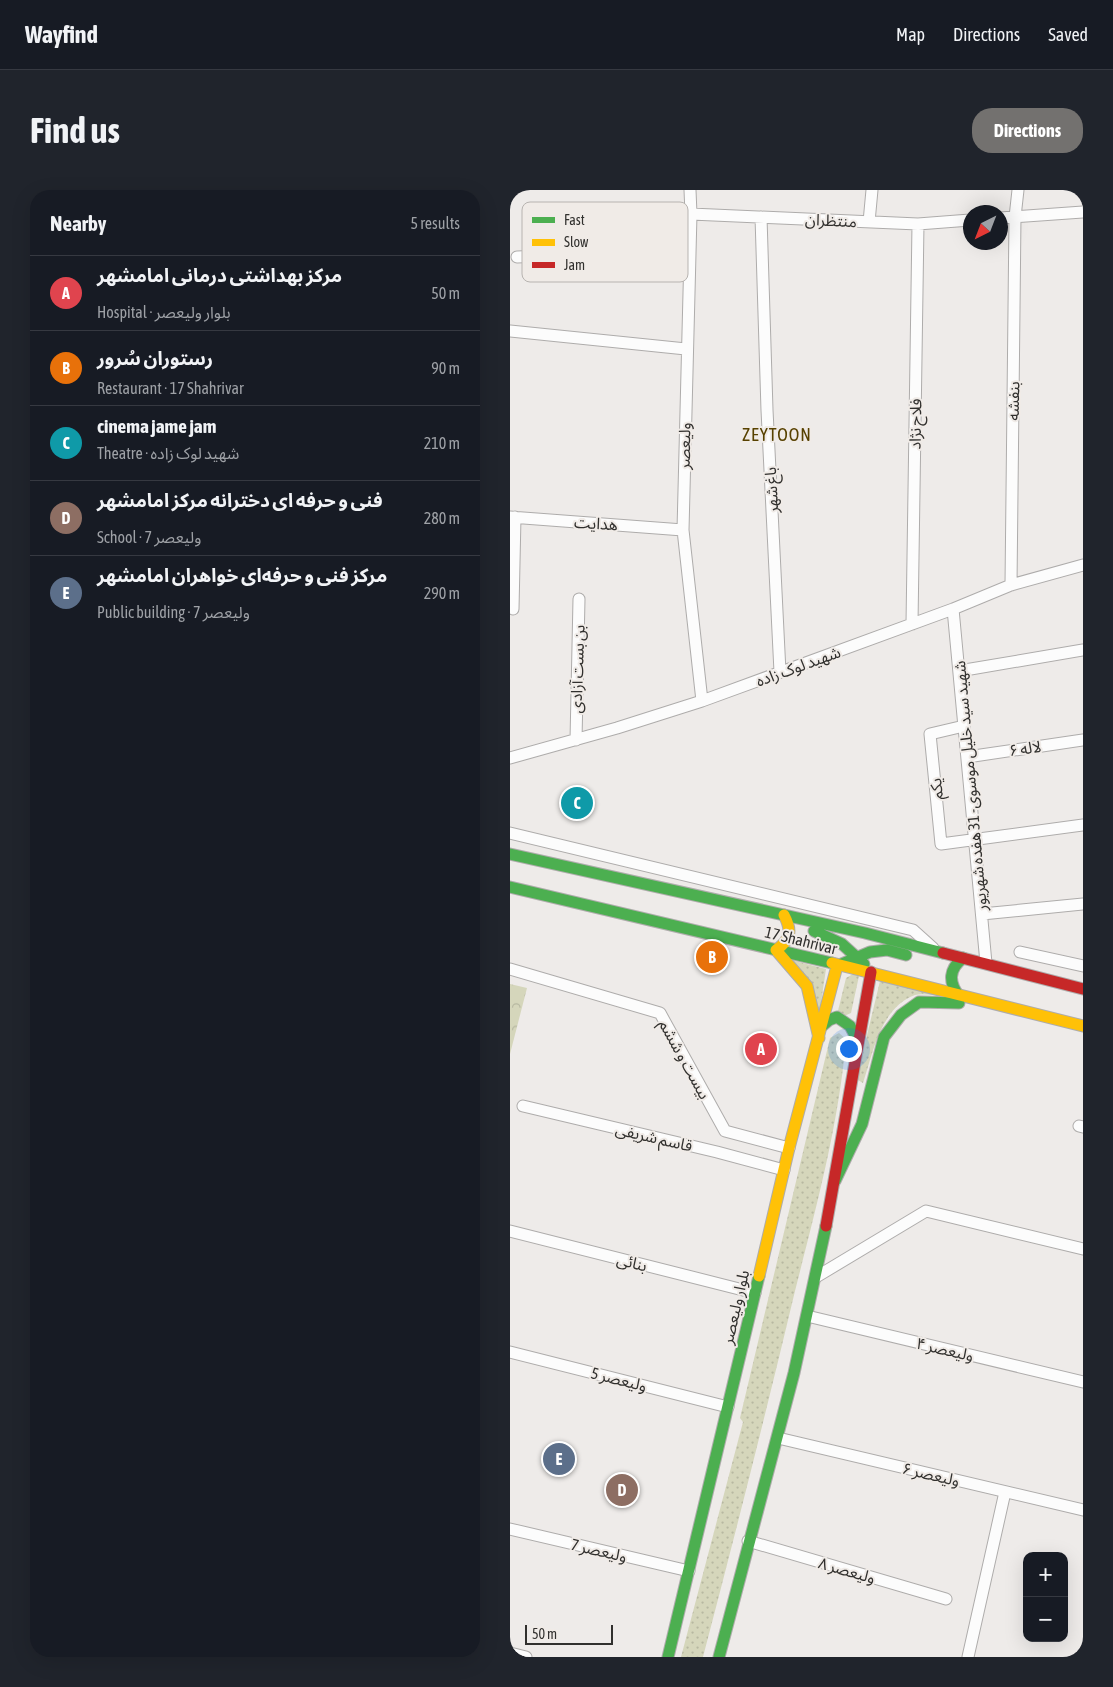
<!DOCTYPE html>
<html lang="en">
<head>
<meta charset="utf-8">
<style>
	body { margin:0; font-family:"Asap Condensed","Noto Sans Arabic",sans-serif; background:#20242c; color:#f1f3f6 }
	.controls { position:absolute; right:15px; bottom:15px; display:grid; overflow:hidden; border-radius:10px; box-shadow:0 5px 20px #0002 }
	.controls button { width:45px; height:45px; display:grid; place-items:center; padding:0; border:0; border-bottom:1px solid #363941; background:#171b24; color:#f1f3f6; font:25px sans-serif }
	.compass { position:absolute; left:453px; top:15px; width:45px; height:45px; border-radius:50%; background:#171b24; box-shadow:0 5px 20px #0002; rotate:222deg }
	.scale { position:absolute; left:15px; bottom:12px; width:88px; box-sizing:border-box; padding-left:5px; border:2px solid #31302e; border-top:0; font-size:14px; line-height:18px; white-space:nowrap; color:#31302e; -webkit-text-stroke:4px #f0ebe7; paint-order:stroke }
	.you { position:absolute; left:338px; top:858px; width:18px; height:18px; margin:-12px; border:4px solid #fff; border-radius:50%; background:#1a73e8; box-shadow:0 0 0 8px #1a73e833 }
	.badge { display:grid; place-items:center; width:32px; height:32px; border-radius:50%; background:#73716f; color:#fff; font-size:16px; font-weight:700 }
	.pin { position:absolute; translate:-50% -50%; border:2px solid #fff; box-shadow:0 1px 5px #0006 }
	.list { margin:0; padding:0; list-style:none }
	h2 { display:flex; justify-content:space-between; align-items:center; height:65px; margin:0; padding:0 20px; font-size:21px }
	h2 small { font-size:16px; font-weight:400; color:#9ea1a6 }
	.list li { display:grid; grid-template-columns:32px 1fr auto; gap:15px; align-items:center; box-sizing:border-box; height:75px; padding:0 20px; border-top:1px solid #363941 }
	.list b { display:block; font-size:19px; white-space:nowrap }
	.list p { margin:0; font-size:16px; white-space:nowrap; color:#9ea1a6 }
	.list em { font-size:16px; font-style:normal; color:#9ea1a6 }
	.map { position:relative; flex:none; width:573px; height:1467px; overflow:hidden; border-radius:20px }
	header { display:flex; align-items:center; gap:30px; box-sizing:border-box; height:70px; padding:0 25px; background:#171b24; border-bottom:1px solid #363941 }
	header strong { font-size:24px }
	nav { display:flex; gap:28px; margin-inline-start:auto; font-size:18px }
	.intro { display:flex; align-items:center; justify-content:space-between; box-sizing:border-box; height:120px; padding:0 30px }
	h1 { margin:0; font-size:35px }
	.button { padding:12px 22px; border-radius:20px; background:#73716f; color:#fff; font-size:18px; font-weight:700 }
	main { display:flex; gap:30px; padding:0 30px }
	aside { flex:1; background:#171b24; border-radius:20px; box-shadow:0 5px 20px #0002 }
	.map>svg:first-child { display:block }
	.park { fill:url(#park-crowns) }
	.garden { fill:url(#garden-dots) }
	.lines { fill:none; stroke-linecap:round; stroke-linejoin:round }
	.street-casing { stroke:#aeacab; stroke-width:13 }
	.fast-casing { stroke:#aeacab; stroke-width:13 }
	.slow-casing { stroke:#aeacab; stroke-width:13 }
	.jam-casing { stroke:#aeacab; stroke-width:13 }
	.street { stroke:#fcfcfc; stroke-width:11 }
	.fast { stroke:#4caf50; stroke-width:11 }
	.slow { stroke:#ffc107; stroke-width:11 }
	.jam { stroke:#c62828; stroke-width:11 }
	.labels { text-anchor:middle; stroke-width:4; stroke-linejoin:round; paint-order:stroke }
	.street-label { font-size:16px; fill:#31302e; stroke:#f0ebe7 }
	.neighbourhood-label { font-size:18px; letter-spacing:1px; fill:#574100; stroke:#f0ebe7 }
	.key { fill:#f0ebe7; stroke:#b7b3b0; stroke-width:1 }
	.key-label { font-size:14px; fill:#31302e }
</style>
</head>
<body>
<header>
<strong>Wayfind</strong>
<nav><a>Map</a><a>Directions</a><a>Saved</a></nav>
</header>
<div class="intro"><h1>Find us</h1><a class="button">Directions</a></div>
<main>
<aside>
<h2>Nearby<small>5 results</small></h2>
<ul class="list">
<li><span class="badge" style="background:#e0444e">A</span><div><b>مرکز بهداشتی درمانی امامشهر</b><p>Hospital · بلوار ولیعصر</p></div><em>50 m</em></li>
<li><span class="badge" style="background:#e8710a">B</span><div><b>رستوران سُرور</b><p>Restaurant · 17 Shahrivar</p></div><em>90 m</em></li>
<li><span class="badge" style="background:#0f9aa8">C</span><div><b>cinema jame jam</b><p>Theatre · شهید لوک زاده</p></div><em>210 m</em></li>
<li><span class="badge" style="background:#8d6e63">D</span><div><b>فنی و حرفه ای دخترانه مرکز امامشهر</b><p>School · ولیعصر 7</p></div><em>280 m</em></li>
<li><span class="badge" style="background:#5c6f8a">E</span><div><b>مرکز فنی و حرفه‌ای خواهران امامشهر</b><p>Public building · ولیعصر 7</p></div><em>290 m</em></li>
</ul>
</aside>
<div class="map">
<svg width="573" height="1467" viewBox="0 0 573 1467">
	<defs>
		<pattern id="park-crowns" width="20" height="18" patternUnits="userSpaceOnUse" patternTransform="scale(1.25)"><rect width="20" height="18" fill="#d5d6bb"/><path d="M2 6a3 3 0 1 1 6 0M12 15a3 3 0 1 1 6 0" fill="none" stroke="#b7b8a1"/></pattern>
		<pattern id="garden-dots" width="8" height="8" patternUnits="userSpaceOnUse" patternTransform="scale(1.25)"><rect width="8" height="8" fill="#d5d6bb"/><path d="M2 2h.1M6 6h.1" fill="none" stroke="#b7b8a1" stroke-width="1.8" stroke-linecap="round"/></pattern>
	</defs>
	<rect width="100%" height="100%" fill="#eeebe9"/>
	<!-- park -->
	<path class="park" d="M 0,794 L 17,798 L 0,864 Z"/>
	<!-- garden -->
	<path class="garden" d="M 277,769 L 316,779 L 309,826 Z
		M 343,784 L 349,786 L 341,823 L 334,826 L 328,821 L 336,788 Z
		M 370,791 L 433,806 C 425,806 413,803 405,805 C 370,818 363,863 353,893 L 348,890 L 347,887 Z
		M 329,843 L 336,849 C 329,934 306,1018 285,1101 C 256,1223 225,1345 193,1467 L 171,1467 L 233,1232 L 230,1228 L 320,848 Z"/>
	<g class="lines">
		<defs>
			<path id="street" d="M 180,0 L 181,24 L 173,340 L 192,511
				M 181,24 L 408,34 L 460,30
				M 251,27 L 257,220 L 270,482
				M 490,28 L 573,22
				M 359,32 L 362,0
				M 7,67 L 179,60
				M 0,141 L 176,159
				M 0,327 L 173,340
				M 501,395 L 505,27 L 508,0
				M 3,419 L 5,327
				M 443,419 L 476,773
				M 402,434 L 408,34
				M 449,481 L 573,460
				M 454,536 L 420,544 L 431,654 L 573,635
				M 66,550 L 69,409
				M 457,567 L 573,550
				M 0,568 L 107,538 L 192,511 L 443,419 L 501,395 L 573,375
				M 0,643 L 403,740 L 423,758
				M 472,724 L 573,714
				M 510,762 L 573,776
				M 0,779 L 150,823 L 215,941 L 279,958
				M 13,916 L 207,962 L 274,980
				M 569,936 L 573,937
				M 0,1041 L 245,1103
				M 306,1087 L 416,1021 L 573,1059
				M 297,1126 L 573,1192
				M 0,1162 L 218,1217
				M 268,1248 L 573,1320
				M 0,1339 L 179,1381
				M 238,1351 L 436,1409
				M 0,1463 L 16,1467
				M 458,1467 L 495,1302"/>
			<path id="fast" d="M 0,664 L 355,743 L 433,763
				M 0,697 L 322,773
				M 304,741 L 332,754 L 354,774
				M 327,776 L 360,762 L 377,760 L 396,765
				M 449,806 C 438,792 439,779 453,768
				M 312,836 L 319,830 L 327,827 L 340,836 L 348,851
				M 325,991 L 352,934 L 374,847 L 391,825 L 409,812 L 449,813
				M 158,1467 L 249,1086
				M 209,1467 L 284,1183 L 316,1036"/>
			<path id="slow" d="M 274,725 C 282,740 281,750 266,760 L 297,796 L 309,848
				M 322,773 L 573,836
				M 249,1086 L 279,958 L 327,776"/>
			<path id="jam" d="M 433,763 L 573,799
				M 316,1036 L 361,782"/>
		</defs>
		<!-- street casing -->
		<use href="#street" class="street-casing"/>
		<!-- fast casing -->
		<use href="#fast" class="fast-casing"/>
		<!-- slow casing -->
		<use href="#slow" class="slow-casing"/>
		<!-- jam casing -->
		<use href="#jam" class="jam-casing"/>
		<!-- street -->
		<use href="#street" class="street"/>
		<!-- fast -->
		<use href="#fast" class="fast"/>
		<!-- slow -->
		<use href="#slow" class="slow"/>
		<!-- jam -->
		<use href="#jam" class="jam"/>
	</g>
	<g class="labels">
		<!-- street labels -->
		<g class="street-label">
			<text transform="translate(321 30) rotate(3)" y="6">منتظران</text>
			<text transform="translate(503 211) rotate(-89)" y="6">بنفشه</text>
			<text transform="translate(405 234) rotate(-89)" y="6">فلاح نژاد</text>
			<text transform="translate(174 256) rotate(-89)" y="6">ولیعصر</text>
			<text transform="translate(261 300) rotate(-93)" y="6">باغ شهر</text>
			<text transform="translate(86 333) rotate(4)" y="6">هدایت</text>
			<text transform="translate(288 476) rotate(-20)" y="6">شهید لوک زاده</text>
			<text transform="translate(67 479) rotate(-88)" y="6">بن بست آزادی</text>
			<text transform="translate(515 558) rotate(-8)" y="6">لاله ۶</text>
			<text transform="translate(460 596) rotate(-95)" y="6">شهید سید خلیل موسوی- 31 هفده شهریور</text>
			<text transform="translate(426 599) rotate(-96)" y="6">یکم</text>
			<text transform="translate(291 750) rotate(14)" y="6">17 Shahrivar</text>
			<text transform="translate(175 869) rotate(61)" y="6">بیست و ششم</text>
			<text transform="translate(144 947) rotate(13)" y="6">قاسم شریفی</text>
			<text transform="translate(122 1072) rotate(14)" y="6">بنائی</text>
			<text transform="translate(225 1117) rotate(-77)" y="6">بلوار ولیعصر</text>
			<text transform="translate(435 1159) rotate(13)" y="6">ولیعصر ۴</text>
			<text transform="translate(109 1189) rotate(14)" y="6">ولیعصر 5</text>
			<text transform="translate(421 1284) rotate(13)" y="6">ولیعصر ۶</text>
			<text transform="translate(89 1360) rotate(13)" y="6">ولیعصر 7</text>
			<text transform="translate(337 1380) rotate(16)" y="6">ولیعصر ۸</text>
		</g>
		<!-- neighbourhood labels -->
		<g class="neighbourhood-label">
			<text x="267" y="251">ZEYTOON</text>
		</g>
	</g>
	<!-- legend -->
	<rect x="12" y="12" width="166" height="80" rx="8" class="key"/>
	<rect x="22" y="27" width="23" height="6" fill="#4caf50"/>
	<rect x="22" y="49" width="23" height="7" fill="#ffc107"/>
	<rect x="22" y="72" width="23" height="6" fill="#c62828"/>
	<g class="key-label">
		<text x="54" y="35">Fast</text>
		<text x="54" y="57">Slow</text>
		<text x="54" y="80">Jam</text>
	</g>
</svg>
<div class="controls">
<button>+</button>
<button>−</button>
</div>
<svg class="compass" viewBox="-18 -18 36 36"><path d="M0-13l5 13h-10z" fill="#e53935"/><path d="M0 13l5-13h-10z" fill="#9ea1a6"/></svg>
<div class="scale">50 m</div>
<div class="you"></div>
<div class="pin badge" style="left:251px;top:859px;background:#e0444e">A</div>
<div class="pin badge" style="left:202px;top:767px;background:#e8710a">B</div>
<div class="pin badge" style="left:67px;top:613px;background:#0f9aa8">C</div>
<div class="pin badge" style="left:112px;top:1300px;background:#8d6e63">D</div>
<div class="pin badge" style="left:49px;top:1269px;background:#5c6f8a">E</div>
</div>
</main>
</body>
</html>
